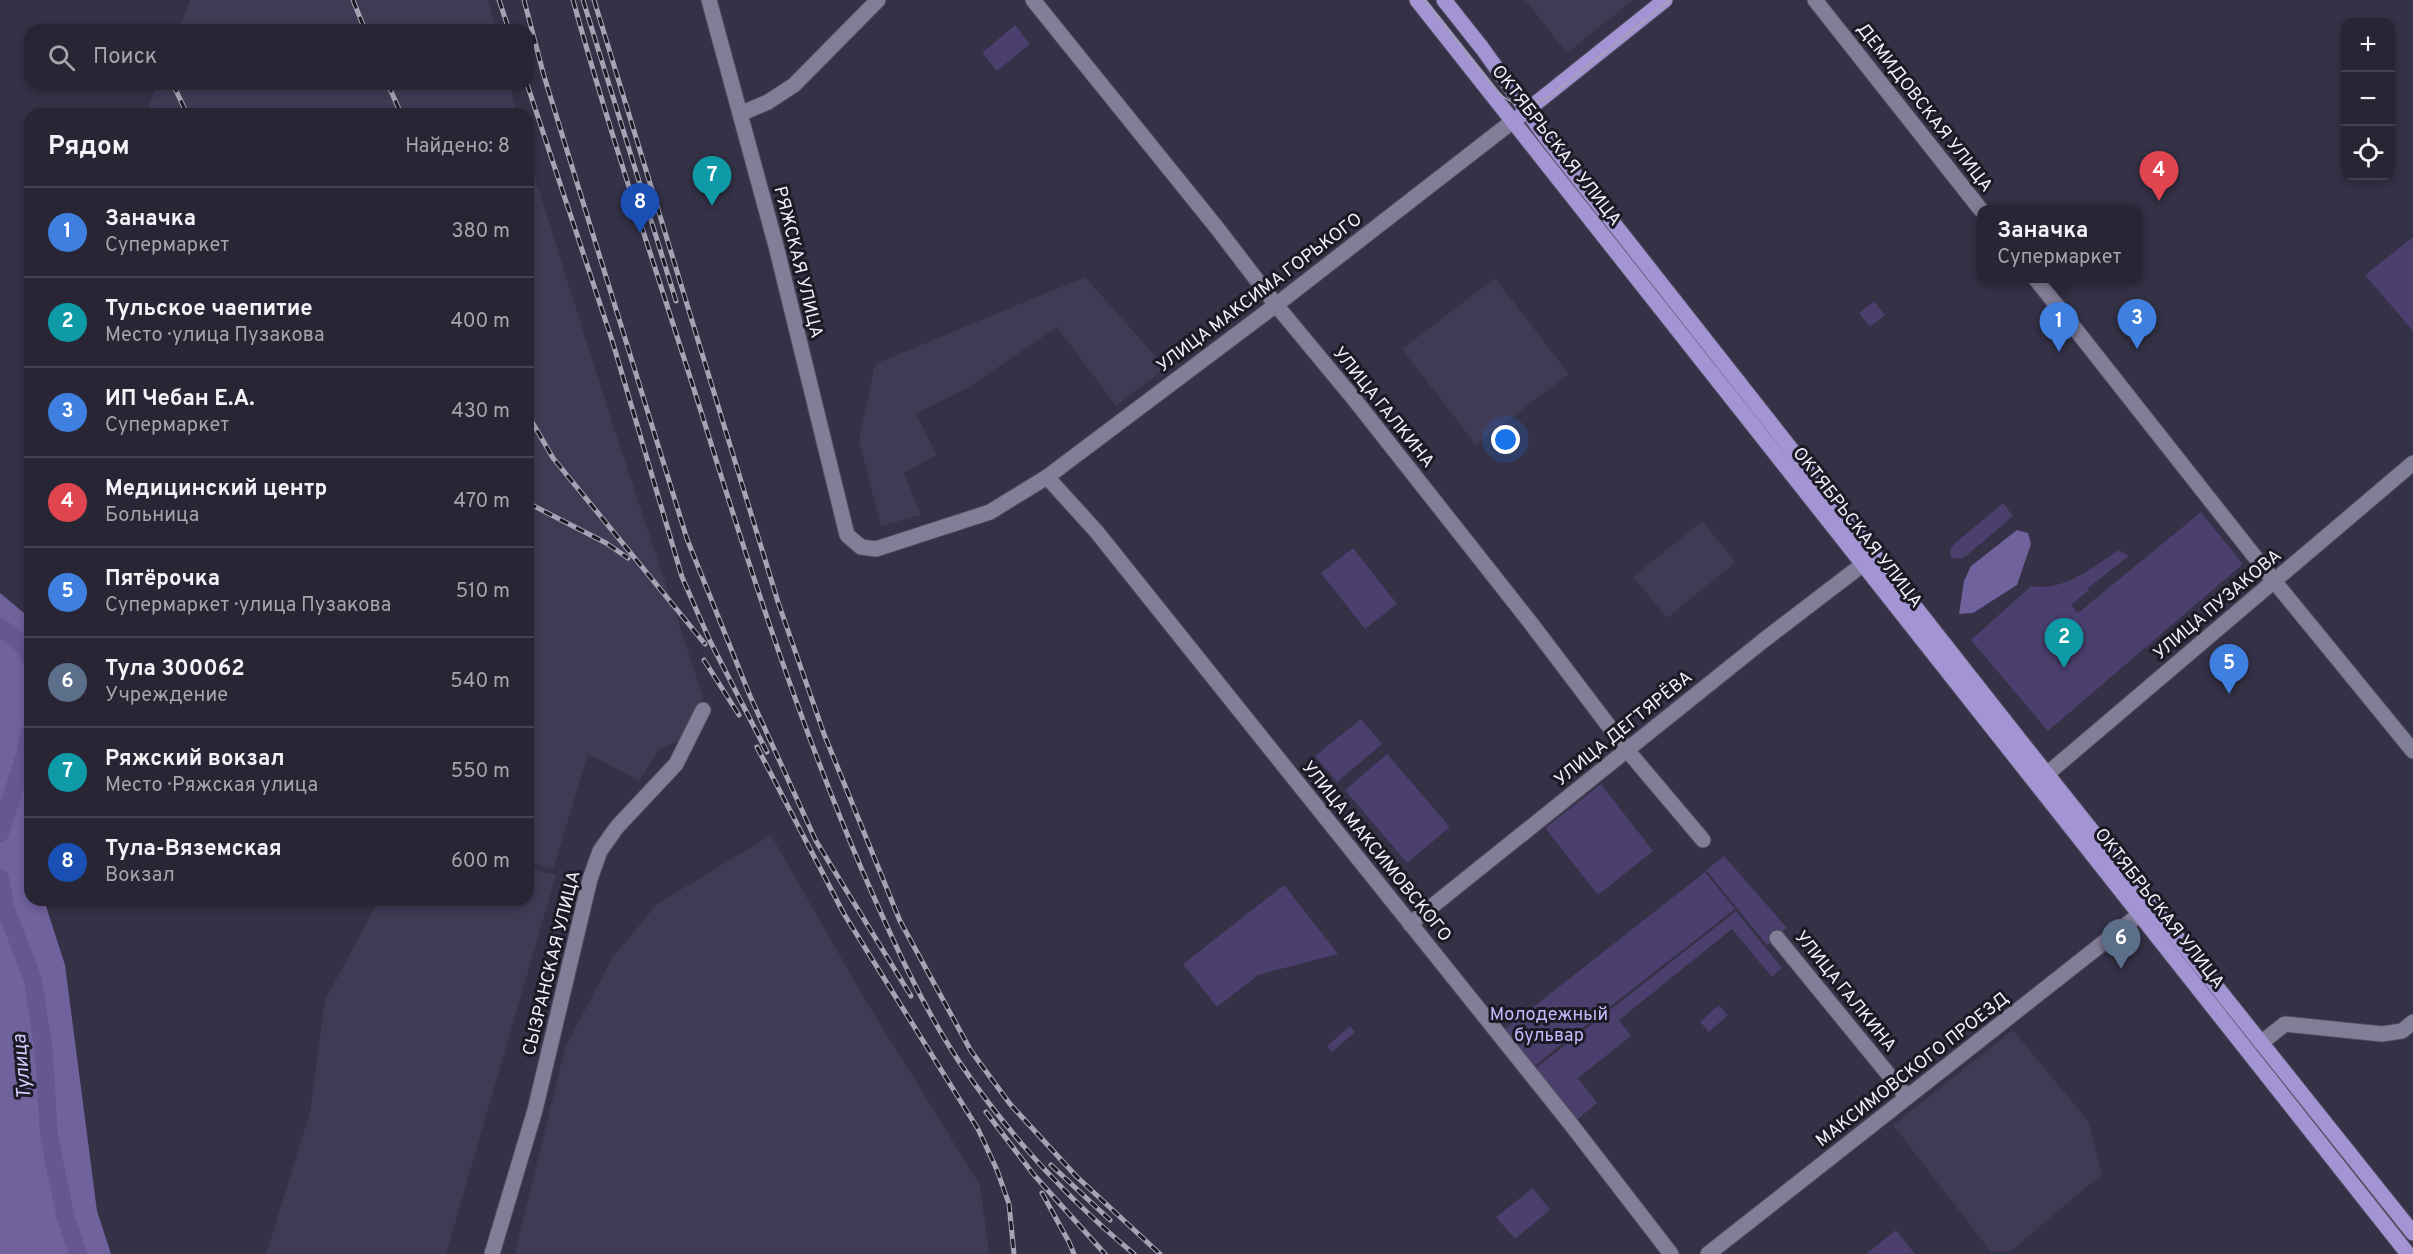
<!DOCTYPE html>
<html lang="ru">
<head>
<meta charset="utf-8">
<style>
	body { margin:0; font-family:Overpass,sans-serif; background:#302d3c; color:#f1f3f6 }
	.controls { position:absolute; right:18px; top:18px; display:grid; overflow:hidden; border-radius:12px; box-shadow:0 3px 9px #0003 }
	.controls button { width:54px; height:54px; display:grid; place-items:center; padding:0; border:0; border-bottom:2px solid #44424f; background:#282534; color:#f1f3f6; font:30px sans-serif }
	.you { position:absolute; left:1506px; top:440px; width:21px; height:21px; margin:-15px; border:4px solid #fff; border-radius:50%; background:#1a73e8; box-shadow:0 0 0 9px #1a73e833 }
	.badge { display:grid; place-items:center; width:39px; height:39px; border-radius:50%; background:#8c9099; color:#fff; font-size:20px; font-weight:700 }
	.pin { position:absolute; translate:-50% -50px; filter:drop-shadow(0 2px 3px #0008) }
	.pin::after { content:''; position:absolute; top:32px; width:21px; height:18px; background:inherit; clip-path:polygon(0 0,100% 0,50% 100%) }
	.popup { position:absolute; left:1977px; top:205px; width:165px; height:78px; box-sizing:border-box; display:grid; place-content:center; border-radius:12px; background:#282534; filter:drop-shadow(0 2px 4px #0005); font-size:20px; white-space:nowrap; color:#a5a5ac }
	.popup b { font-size:22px; color:#f1f3f6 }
	.popup::after { content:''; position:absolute; left:50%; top:100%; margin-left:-12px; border:12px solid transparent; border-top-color:#282534 }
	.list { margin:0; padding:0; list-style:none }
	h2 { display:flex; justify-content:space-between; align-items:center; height:78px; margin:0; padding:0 24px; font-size:26px }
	h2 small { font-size:20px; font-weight:400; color:#a5a5ac }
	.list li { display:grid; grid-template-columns:39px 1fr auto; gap:18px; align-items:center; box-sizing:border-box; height:90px; padding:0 24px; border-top:2px solid #44424f }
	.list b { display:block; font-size:22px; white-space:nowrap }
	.list p { margin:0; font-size:20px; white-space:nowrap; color:#a5a5ac }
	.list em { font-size:20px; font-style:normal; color:#a5a5ac }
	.icon { flex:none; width:33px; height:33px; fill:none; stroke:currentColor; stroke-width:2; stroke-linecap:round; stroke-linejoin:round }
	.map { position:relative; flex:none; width:2413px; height:1254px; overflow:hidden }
	.search { position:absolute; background:#282534; box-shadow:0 3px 9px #0003; left:24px; top:24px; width:510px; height:66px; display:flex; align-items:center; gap:15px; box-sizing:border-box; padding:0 21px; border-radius:18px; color:#a5a5ac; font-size:22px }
	.panel { position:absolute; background:#282534; box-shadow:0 3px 9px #0003; left:24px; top:108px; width:510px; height:798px; border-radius:18px }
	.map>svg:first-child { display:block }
	.built { fill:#403a54 }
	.green { fill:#4a3f6d }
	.forest { fill:#70629d }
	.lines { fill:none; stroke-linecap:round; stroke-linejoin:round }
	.river { stroke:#655891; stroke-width:18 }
	.minor-casing { stroke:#504c5e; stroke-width:17 }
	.major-casing { stroke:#504c5e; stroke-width:17 }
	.minor { stroke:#837e97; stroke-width:15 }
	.major { stroke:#a395d3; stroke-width:15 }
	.tram { stroke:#a6a3b4; stroke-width:1.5 }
	.rail-casing { stroke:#a6a3b4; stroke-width:5 }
	.rail { stroke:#1c1a24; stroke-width:3; stroke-dasharray:9; stroke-linecap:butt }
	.labels { text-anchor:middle; stroke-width:6; stroke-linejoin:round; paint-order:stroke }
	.street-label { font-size:18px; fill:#f3f0fe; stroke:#1c1a24 }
	.park-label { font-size:18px; fill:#c9baff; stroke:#1c1a24 }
	.water-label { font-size:20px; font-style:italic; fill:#d4cafe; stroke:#1c1a24 }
</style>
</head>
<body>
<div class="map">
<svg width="2413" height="1254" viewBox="0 0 2413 1254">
	<rect width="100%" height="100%" fill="#353146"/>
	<!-- built -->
	<path class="built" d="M 190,0 L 488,0 L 496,30 L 179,30 Z
		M 1525,0 L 1633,0 L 1567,53 Z
		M 157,84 L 509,84 L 517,114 L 146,114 Z
		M 528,156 L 611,419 L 703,696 L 679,741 L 658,750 L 640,781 L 588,754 L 553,869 L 528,862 Z
		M 1085,277 L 1166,368 L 1116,406 L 1057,327 L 969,387 L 916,414 L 937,455 L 904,473 L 921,515 L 881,526 L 859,441 L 875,364 Z
		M 1495,278 L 1569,374 L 1476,445 L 1402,349 Z
		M 1702,521 L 1736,562 L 1667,618 L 1633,577 Z
		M 771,835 L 863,996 L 980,1185 L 989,1254 L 515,1254 L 565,1048 L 612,958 L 657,904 Z
		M 528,868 L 556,875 L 446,1254 L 266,1254 L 310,1112 L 325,1000 L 379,900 L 528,900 Z
		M 2013,1030 L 2089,1122 L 2102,1174 L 2011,1251 L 1991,1252 L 1893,1125 Z"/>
	<!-- green -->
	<path class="green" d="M 1015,25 L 1030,44 L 997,71 L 982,53 Z
		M 2413,237 L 2413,331 L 2365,275 Z
		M 1874,301 L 1885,315 L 1870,327 L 1859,313 Z
		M 2003,503 L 2013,516 L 1966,556 L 1960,559 L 1951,558 L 1950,550 L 1954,544 Z
		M 2201,512 L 2243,564 L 2048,731 L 1971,640 L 2031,586 C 2064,592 2093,567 2119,550 L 2129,556 L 2088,588 L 2089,590 L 2071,605 L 2078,613 Z
		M 1353,548 L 1397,604 L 1365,629 L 1321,573 Z
		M 1361,719 L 1382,744 L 1337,782 L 1315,756 Z
		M 1387,754 L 1450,827 L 1407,863 L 1345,790 Z
		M 1601,784 L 1653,851 L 1598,895 L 1545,828 Z
		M 1724,856 L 1787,928 L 1767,945 L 1706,870 Z
		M 1705,872 L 1735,909 L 1529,1070 L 1500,1033 Z
		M 1284,885 L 1338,954 L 1258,975 L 1217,1007 L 1183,964 Z
		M 1736,911 L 1782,968 L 1772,977 L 1732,929 L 1619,1020 L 1631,1036 L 1578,1078 L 1597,1103 L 1572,1124 L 1531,1072 Z
		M 1719,1005 L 1728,1015 L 1709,1032 L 1700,1022 Z
		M 1350,1026 L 1355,1032 L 1332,1052 L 1327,1046 Z
		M 1533,1188 L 1550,1210 L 1515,1239 L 1496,1217 Z
		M 1896,1230 L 1915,1254 L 1866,1254 Z"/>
	<!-- forest -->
	<path class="forest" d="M 2017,530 L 2028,533 L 2031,544 L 2017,585 L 1973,613 L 1959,614 L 1964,581 L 1971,566 Z
		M 0,593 L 30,618 L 30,819 L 25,839 L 30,856 L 30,900 L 44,900 L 65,965 L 97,1211 L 111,1254 L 0,1254 Z"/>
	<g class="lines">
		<!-- river -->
		<path class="river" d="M 0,627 L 25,646 L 30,658
			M 0,833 L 26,752 L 30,732
			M 0,878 L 5,907 L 33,980 L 44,1053 L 49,1137 L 65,1215 L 78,1254"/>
		<defs>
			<path id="minor" d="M 709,0 L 776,246 L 847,535 L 861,547 L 876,549 L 990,512 L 1047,477 L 1285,298 L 1513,121
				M 1033,0 L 1217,228 L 1276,305 L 1354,399 L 1530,622 L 1627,750 L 1703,840
				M 1815,0 L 1981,210
				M 740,114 L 768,102 L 794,85 L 878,0
				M 2035,278 L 2274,581 L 2413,751
				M 1047,477 L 1096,531 L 1570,1123 L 1671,1254
				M 2047,774 L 2413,463
				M 1410,924 L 1764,640 L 1862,565
				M 1777,938 L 1907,1097
				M 2261,1043 L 2285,1024 L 2382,1034 L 2402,1031 L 2413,1022
				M 492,1254 L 535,1110 L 590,879 L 600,851 L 617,827 L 676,764 L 703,710
				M 1708,1254 L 2140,914"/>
			<path id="major" d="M 1417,0 L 2408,1254
				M 1444,0 L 1482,48 L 1545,136 L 2030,753 L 2413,1233
				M 1520,116 L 1665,0"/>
		</defs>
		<!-- minor casing -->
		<use href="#minor" class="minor-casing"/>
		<!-- major casing -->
		<use href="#major" class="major-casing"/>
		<!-- minor -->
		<use href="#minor" class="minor"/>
		<!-- major -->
		<use href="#major" class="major"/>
		<!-- tram -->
		<path class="tram" d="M 1425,0 L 1498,92 C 1512,107 1531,107 1549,97 L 1670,0"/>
		<defs>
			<path id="rail" d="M 353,0 L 365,30
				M 499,0 L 509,30
				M 524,0 L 544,76 L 687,539 L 750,696 L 816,841 L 911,996
				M 573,0 C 612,141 660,281 704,421 C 751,573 800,724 862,870 C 891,936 920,1003 960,1063 C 1008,1134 1068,1199 1134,1254
				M 583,0 L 676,301
				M 594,0 L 778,602 L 824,734 L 900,921 L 971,1051 L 1010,1104 L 1076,1176 L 1160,1254
				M 173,84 L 187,114
				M 388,84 L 401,114
				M 527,84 L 612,340 L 682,577 L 710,641 L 767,752
				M 528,415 L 553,458 L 705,644
				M 528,503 L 606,543 L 628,558
				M 704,660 L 739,715
				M 757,747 L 844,914 L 978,1129 L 997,1170 L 1009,1204 L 1014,1254
				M 986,1112 L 1034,1175 L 1105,1254
				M 1051,1165 L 1110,1220
				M 1042,1193 L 1069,1242 L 1074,1254"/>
		</defs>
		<!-- rail casing -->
		<use href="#rail" class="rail-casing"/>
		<!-- rail -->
		<use href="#rail" class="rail"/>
	</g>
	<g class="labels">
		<!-- street labels -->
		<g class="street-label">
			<text transform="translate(1925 107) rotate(52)" y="6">ДЕМИДОВСКАЯ УЛИЦА</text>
			<text transform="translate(1557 145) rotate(52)" y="6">ОКТЯБРЬСКАЯ УЛИЦА</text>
			<text transform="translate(799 262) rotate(76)" y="6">РЯЖСКАЯ УЛИЦА</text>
			<text transform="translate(1259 292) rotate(-37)" y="6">УЛИЦА МАКСИМА ГОРЬКОГО</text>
			<text transform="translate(1384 407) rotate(51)" y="6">УЛИЦА ГАЛКИНА</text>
			<text transform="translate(1858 527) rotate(52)" y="6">ОКТЯБРЬСКАЯ УЛИЦА</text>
			<text transform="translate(2217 604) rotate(-40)" y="6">УЛИЦА ПУЗАКОВА</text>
			<text transform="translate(1623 728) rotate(-39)" y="6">УЛИЦА ДЕГТЯРЁВА</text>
			<text transform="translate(1377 851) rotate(51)" y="6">УЛИЦА МАКСИМОВСКОГО</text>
			<text transform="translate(2160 908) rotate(52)" y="6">ОКТЯБРЬСКАЯ УЛИЦА</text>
			<text transform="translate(551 963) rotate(-76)" y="6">СЫЗРАНСКАЯ УЛИЦА</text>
			<text transform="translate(1846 991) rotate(51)" y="6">УЛИЦА ГАЛКИНА</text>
			<text transform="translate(1912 1069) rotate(-38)" y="6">МАКСИМОВСКОГО ПРОЕЗД</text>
		</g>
		<!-- park labels -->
		<g class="park-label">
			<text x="1549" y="1020">Молодежный<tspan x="1549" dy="21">бульвар</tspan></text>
		</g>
		<!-- water labels -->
		<g class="water-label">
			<text transform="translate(21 1067) rotate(-95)" y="7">Тулица</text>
		</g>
	</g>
</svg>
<div class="controls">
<button>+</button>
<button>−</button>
<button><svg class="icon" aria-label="locate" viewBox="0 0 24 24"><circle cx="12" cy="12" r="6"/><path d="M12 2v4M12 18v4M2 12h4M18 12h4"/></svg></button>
</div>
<div class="you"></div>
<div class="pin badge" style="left:2059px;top:352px;background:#3f7fe0">1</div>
<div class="popup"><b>Заначка</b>Супермаркет</div>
<div class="pin badge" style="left:2064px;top:668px;background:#0f9aa8">2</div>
<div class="pin badge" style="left:2137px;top:349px;background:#3f7fe0">3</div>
<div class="pin badge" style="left:2159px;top:201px;background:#e0444e">4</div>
<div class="pin badge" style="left:2229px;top:694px;background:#3f7fe0">5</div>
<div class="pin badge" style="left:2121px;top:969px;background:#5c6f8a">6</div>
<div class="pin badge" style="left:712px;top:206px;background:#0f9aa8">7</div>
<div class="pin badge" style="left:640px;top:233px;background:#1a4fb4">8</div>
<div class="search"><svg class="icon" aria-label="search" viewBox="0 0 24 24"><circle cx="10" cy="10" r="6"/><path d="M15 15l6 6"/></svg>Поиск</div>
<section class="panel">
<h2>Рядом<small>Найдено: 8</small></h2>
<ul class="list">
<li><span class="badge" style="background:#3f7fe0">1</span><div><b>Заначка</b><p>Супермаркет</p></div><em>380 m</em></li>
<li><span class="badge" style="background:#0f9aa8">2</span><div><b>Тульское чаепитие</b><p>Место · улица Пузакова</p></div><em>400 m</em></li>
<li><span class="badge" style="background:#3f7fe0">3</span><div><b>ИП Чебан Е.А.</b><p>Супермаркет</p></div><em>430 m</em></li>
<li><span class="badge" style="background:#e0444e">4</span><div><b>Медицинский центр</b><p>Больница</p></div><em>470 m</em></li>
<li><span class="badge" style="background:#3f7fe0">5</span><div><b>Пятёрочка</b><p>Супермаркет · улица Пузакова</p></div><em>510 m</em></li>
<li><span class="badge" style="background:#5c6f8a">6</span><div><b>Тула 300062</b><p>Учреждение</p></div><em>540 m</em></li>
<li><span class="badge" style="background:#0f9aa8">7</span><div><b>Ряжский вокзал</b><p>Место · Ряжская улица</p></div><em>550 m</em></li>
<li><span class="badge" style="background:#1a4fb4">8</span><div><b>Тула-Вяземская</b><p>Вокзал</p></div><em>600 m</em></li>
</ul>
</section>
</div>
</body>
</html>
